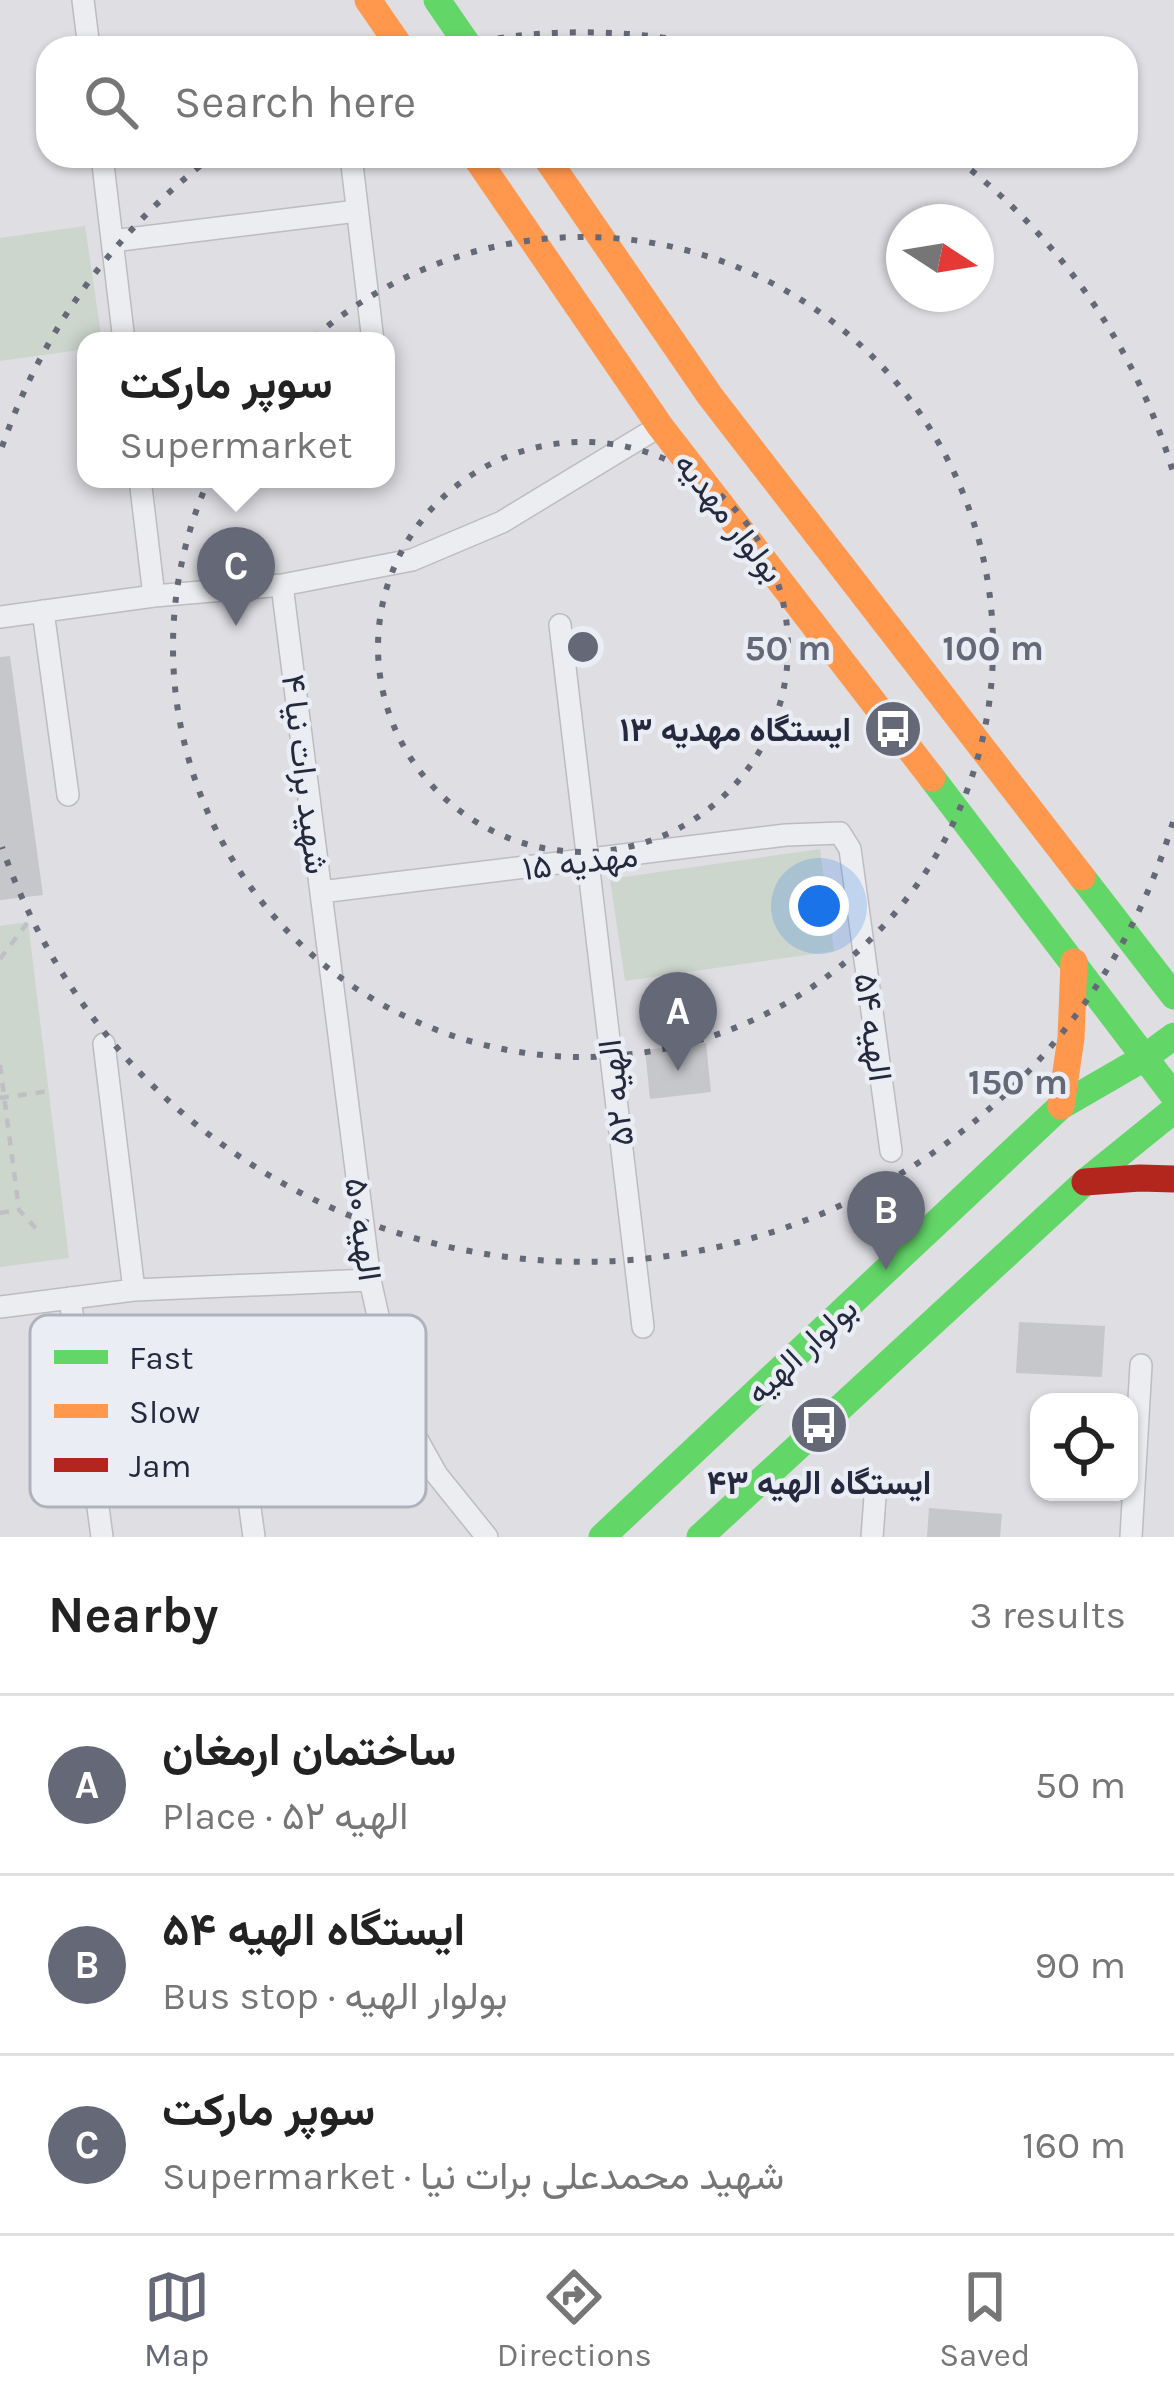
<!DOCTYPE html>
<html lang="en">
<head>
<meta charset="utf-8">
<style>
	body { margin:0; font-family:Karla,Vazirmatn,sans-serif; background:#f2f2f2; color:#222 }
	.controls { position:absolute; right:36px; bottom:36px; display:grid; overflow:hidden; border-radius:24px; box-shadow:0 3px 9px #0004 }
	.controls button { width:108px; height:108px; display:grid; place-items:center; padding:0; border:0; border-bottom:3px solid #e0e0e0; background:#fff; color:#222; font:60px sans-serif }
	.compass { position:absolute; left:886px; top:204px; width:108px; height:108px; border-radius:50%; background:#fff; box-shadow:0 3px 9px #0004; rotate:102deg }
	.you { position:absolute; left:819px; top:906px; width:42px; height:42px; margin:-30px; border:9px solid #fff; border-radius:50%; background:#1a73e8; box-shadow:0 0 0 18px #1a73e833 }
	.badge { display:grid; place-items:center; width:78px; height:78px; border-radius:50%; background:#656877; color:#fff; font-size:39px; font-weight:700 }
	.pin { position:absolute; translate:-50% -99px; filter:drop-shadow(0 3px 6px #0008) }
	.pin::after { content:''; position:absolute; top:63px; width:42px; height:36px; background:inherit; clip-path:polygon(0 0,100% 0,50% 100%) }
	.popup { position:absolute; left:77px; top:332px; width:318px; height:156px; box-sizing:border-box; display:grid; place-content:center; border-radius:24px; background:#fff; filter:drop-shadow(0 3px 9px #0005); font-size:39px; white-space:nowrap; color:#767676 }
	.popup b { font-size:45px; color:#222 }
	.popup::after { content:''; position:absolute; left:50%; top:100%; margin-left:-24px; border:24px solid transparent; border-top-color:#fff }
	.list { margin:0; padding:0; list-style:none }
	h2 { display:flex; justify-content:space-between; align-items:center; height:156px; margin:0; padding:0 48px; font-size:51px }
	h2 small { font-size:39px; font-weight:400; color:#767676 }
	.list li { display:grid; grid-template-columns:78px 1fr auto; gap:36px; align-items:center; box-sizing:border-box; height:180px; padding:0 48px; border-top:3px solid #e0e0e0 }
	.list b { display:block; font-size:45px; white-space:nowrap }
	.list p { margin:0; font-size:39px; white-space:nowrap; color:#767676 }
	.list em { font-size:39px; font-style:normal; color:#767676 }
	.icon { flex:none; width:66px; height:66px; fill:none; stroke:currentColor; stroke-width:2; stroke-linecap:round; stroke-linejoin:round }
	.map { position:relative; flex:none; width:1174px; height:1537px; overflow:hidden }
	.search { position:absolute; background:#fff; box-shadow:0 3px 9px #0004; left:36px; right:36px; top:36px; height:132px; display:flex; align-items:center; gap:30px; box-sizing:border-box; padding:0 42px; border-radius:36px; color:#767676; font-size:45px }
	.sheet { height:696px; background:#fff }
	nav { display:flex; justify-content:space-around; align-items:center; box-sizing:border-box; height:168px; border-top:3px solid #e0e0e0; background:#fff; font-size:33px; color:#767676 }
	nav a { display:grid; justify-items:center; gap:6px }
	nav .on { color:#656877 }
	.map>svg:first-child { display:block }
	.green { fill:#ccd6cd }
	.building { fill:#c6c7cb }
	.lines { fill:none; stroke-linecap:round; stroke-linejoin:round }
	.street-casing { stroke:#bcbcc1; stroke-width:24 }
	.path { stroke:#bfbfc5; stroke-width:4.5; stroke-dasharray:9 9; stroke-linecap:butt }
	.street { stroke:#ecedf0; stroke-width:21 }
	.fast { stroke:#63d668; stroke-width:27 }
	.slow { stroke:#ff974d; stroke-width:27 }
	.jam { stroke:#b3261e; stroke-width:27 }
	.ring { fill:none; stroke:#656877; stroke-width:6; stroke-dasharray:6 12 }
	.labels { text-anchor:middle; stroke-width:9; stroke-linejoin:round; paint-order:stroke }
	.street-label { font-size:33px; fill:#24293d; stroke:#eaedf4 }
	.poi-label { font-size:33px; font-weight:bold; fill:#24293d; stroke:#eaedf4; text-anchor:end }
	.key { fill:#eaedf4; stroke:#afb2bd; stroke-width:3 }
	.key-label { font-size:33px; fill:#24293d }
	.centre { fill:#656877; stroke:#eaedf4; stroke-width:6 }
	.ring-label { font-size:36px; text-anchor:middle; font-weight:bold; fill:#656877; stroke:#eaedf4; stroke-width:9; stroke-linejoin:round; paint-order:stroke }
</style>
</head>
<body>
<div class="map">
<svg width="1174" height="1537" viewBox="0 0 1174 1537">
	<rect width="100%" height="100%" fill="#dedee3"/>
	<!-- green -->
	<path class="green" d="M 85,226 L 102,341 L 86,341 L 86,349 L 0,361 L 0,238 Z
		M 820,849 L 834,951 L 625,981 L 610,879 Z
		M 28,922 L 69,1258 L 0,1267 L 0,926 Z"/>
	<!-- building -->
	<path class="building" d="M 10,656 L 43,895 L 0,900 L 0,657 Z
		M 706,1043 L 711,1092 L 650,1099 L 645,1050 Z
		M 1019,1322 L 1105,1326 L 1102,1377 L 1016,1373 Z
		M 929,1508 L 1002,1514 L 1000,1537 L 927,1537 Z"/>
	<g class="lines">
		<defs>
			<path id="street" d="M 83,0 L 89,48
				M 102,156 L 124,341
				M 351,156 L 373,341
				M 112,241 L 357,211
				M 140,479 L 154,596
				M 282,585 L 370,1280 L 398,1405 L 437,1475 L 487,1537
				M 43,611 L 68,795
				M 0,617 L 154,596 L 282,585 L 412,560 L 502,522 L 660,426
				M 560,625 L 643,1327
				M 321,892 L 786,835 L 840,833 L 850,849 L 891,1151
				M 104,1044 L 134,1290
				M 70,1298 L 102,1537
				M 0,1307 L 134,1290 L 370,1280
				M 239,1427 L 254,1537
				M 872,1537 L 875,1497
				M 1131,1537 L 1141,1365"/>
		</defs>
		<!-- street casing -->
		<use href="#street" class="street-casing"/>
		<!-- path -->
		<path class="path" d="M 0,959 L 28,922
			M 0,1065 L 19,1210 L 41,1234
			M 0,1098 L 49,1091
			M 0,1213 L 19,1210"/>
		<!-- street -->
		<use href="#street" class="street"/>
		<!-- fast -->
		<path class="fast" d="M 437,0 L 470,48
			M 932,778 L 1174,1096
			M 1082,877 L 1174,996
			M 602,1537 L 1061,1106 L 1144,1058 L 1174,1036
			M 700,1537 L 1085,1182 L 1174,1110"/>
		<!-- slow -->
		<path class="slow" d="M 368,0 L 401,48
			M 475,156 L 660,426 L 932,778
			M 545,156 L 710,396 L 1082,877
			M 1061,1106 L 1071,1038 L 1074,962"/>
		<!-- jam -->
		<path class="jam" d="M 1085,1182 L 1140,1178 L 1174,1179"/>
	</g>
	<!-- distance rings -->
	<g class="ring">
		<circle cx="583" cy="647" r="205"/>
		<circle cx="583" cy="647" r="410"/>
		<path d="M1173 822A615 615 0 0 1 2 847M2 447A615 615 0 0 1 209 159M445 48A615 615 0 0 1 721 48M957 159A615 615 0 0 1 1173 472"/>
	</g>
	<!-- icons -->
	<defs>
		<symbol id="bus-disc" viewBox="-11 -11 22 22"><circle r="9.5" fill="#656877" stroke="#eaedf4"/><path d="M-5-6H5V4H4V6H2V4H-2V6H-4V4H-5ZM-3.5-4V0h7V-4ZM-3.5 1.2v1.5H-2V1.2ZM2 1.2v1.5H3.5V1.2Z" fill="#fff"/></symbol>
	</defs>
	<g fill-rule="evenodd">
		<use href="#bus-disc" x="860" y="696" width="66" height="66"/>
		<use href="#bus-disc" x="786" y="1392" width="66" height="66"/>
	</g>
	<g class="labels">
		<!-- street labels -->
		<g class="street-label">
			<text transform="translate(730 517) rotate(52)" y="12">بولوار مهدیه</text>
			<text transform="translate(306 774) rotate(83)" y="12">شهید برات نیا ۴</text>
			<text transform="translate(580 861) rotate(-7)" y="12">مهدیه ۱۵</text>
			<text transform="translate(874 1027) rotate(82)" y="12">الهیه ۵۴</text>
			<text transform="translate(615 1093) rotate(-97)" y="12">الهیه ۵۲</text>
			<text transform="translate(364 1229) rotate(82)" y="12">الهیه ۵۰</text>
			<text transform="translate(801 1350) rotate(-43)" y="12">بولوار الهیه</text>
		</g>
		<!-- poi labels -->
		<g class="poi-label">
			<text x="851" y="741">ایستگاه مهدیه ۱۳</text>
			<text x="819" y="1494" text-anchor="middle">ایستگاه الهیه ۴۳</text>
		</g>
	</g>
	<!-- legend -->
	<rect x="30" y="1315" width="396" height="192" rx="18" class="key"/>
	<rect x="54" y="1350" width="54" height="14" fill="#63d668"/>
	<rect x="54" y="1404" width="54" height="14" fill="#ff974d"/>
	<rect x="54" y="1458" width="54" height="14" fill="#b3261e"/>
	<g class="key-label">
		<text x="129" y="1369">Fast</text>
		<text x="129" y="1423">Slow</text>
		<text x="129" y="1477">Jam</text>
	</g>
	<circle cx="583" cy="647" r="18" class="centre"/>
	<g class="ring-label">
		<text x="788" y="660">50 m</text>
		<text x="993" y="660">100 m</text>
		<text x="1018" y="1094">150 m</text>
	</g>
</svg>
<div class="controls">
<button><svg class="icon" aria-label="locate" viewBox="0 0 24 24"><circle cx="12" cy="12" r="6"/><path d="M12 2v4M12 18v4M2 12h4M18 12h4"/></svg></button>
</div>
<svg class="compass" viewBox="-18 -18 36 36"><path d="M0-13l5 13h-10z" fill="#e53935"/><path d="M0 13l5-13h-10z" fill="#767676"/></svg>
<div class="you"></div>
<div class="pin badge" style="left:678px;top:1071px">A</div>
<div class="pin badge" style="left:886px;top:1270px">B</div>
<div class="pin badge" style="left:236px;top:626px">C</div>
<div class="popup"><b>سوپر مارکت</b>Supermarket</div>
<div class="search"><svg class="icon" aria-label="search" viewBox="0 0 24 24"><circle cx="10" cy="10" r="6"/><path d="M15 15l6 6"/></svg>Search here</div>
</div>
<section class="sheet">
<h2>Nearby<small>3 results</small></h2>
<ul class="list">
<li><span class="badge">A</span><div><b>ساختمان ارمغان</b><p>Place · الهیه ۵۲</p></div><em>50 m</em></li>
<li><span class="badge">B</span><div><b>ایستگاه الهیه ۵۴</b><p>Bus stop · بولوار الهیه</p></div><em>90 m</em></li>
<li><span class="badge">C</span><div><b>سوپر مارکت</b><p>Supermarket · شهید محمدعلی برات نیا</p></div><em>160 m</em></li>
</ul>
</section>
<nav>
<a class="on"><svg class="icon" aria-label="map" viewBox="0 0 24 24"><path d="M3 6l6-2 6 2 6-2v14l-6 2-6-2-6 2zM9 4v14M15 6v14"/></svg>Map</a>
<a><svg class="icon" aria-label="directions" viewBox="0 0 24 24"><path d="M12 3l9 9-9 9-9-9zM9 14v-3h6M13 9l2 2-2 2"/></svg>Directions</a>
<a><svg class="icon" aria-label="saved" viewBox="0 0 24 24"><path d="M7 4h10v16l-5-4-5 4z"/></svg>Saved</a>
</nav>
</body>
</html>
